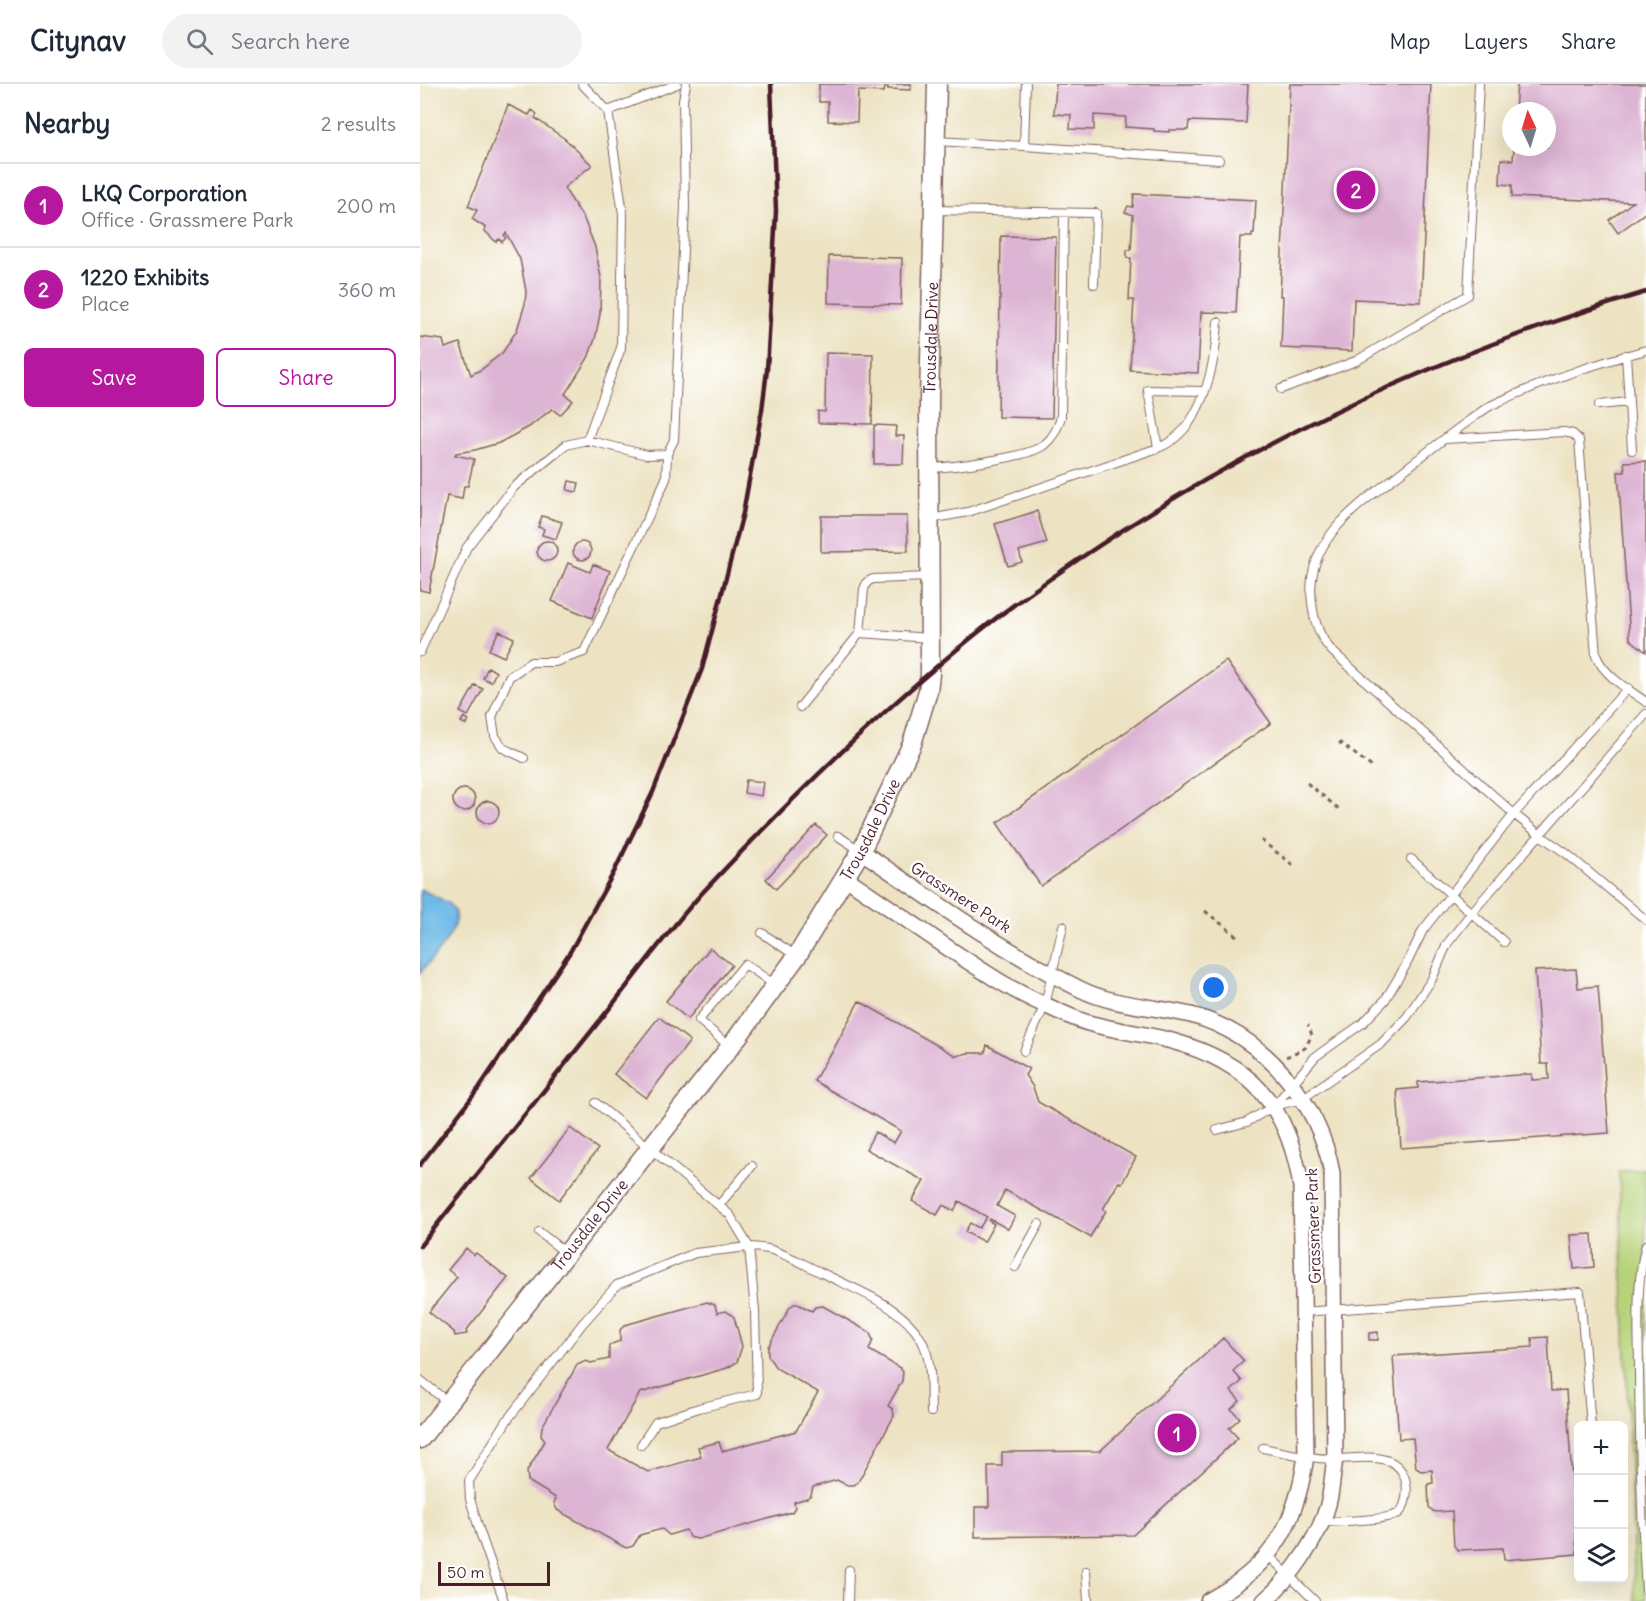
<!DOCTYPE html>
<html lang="en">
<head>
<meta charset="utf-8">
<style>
	body { margin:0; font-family:Delius,sans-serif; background:#f2f2f3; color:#1f2937 }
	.controls { position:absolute; right:18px; bottom:18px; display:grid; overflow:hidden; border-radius:9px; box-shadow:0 6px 24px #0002 }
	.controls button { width:54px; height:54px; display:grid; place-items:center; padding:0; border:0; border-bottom:2px solid #e0e1e3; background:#fff; color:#1f2937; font:30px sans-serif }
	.compass { position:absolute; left:1082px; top:18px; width:54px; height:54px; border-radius:50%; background:#fff; box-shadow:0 6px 24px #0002; rotate:356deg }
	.scale { position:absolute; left:18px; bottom:15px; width:112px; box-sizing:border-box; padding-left:6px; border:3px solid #4a1f2b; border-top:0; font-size:16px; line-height:21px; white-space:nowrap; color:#4a1f2b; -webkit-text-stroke:4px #fff; paint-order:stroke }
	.you { position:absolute; left:794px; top:904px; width:21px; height:21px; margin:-15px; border:4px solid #fff; border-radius:50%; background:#1a73e8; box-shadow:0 0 0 9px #1a73e833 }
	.badge { display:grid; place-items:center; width:39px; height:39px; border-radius:50%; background:#b5179e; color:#fff; font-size:20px; font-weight:700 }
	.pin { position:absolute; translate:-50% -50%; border:3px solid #fff; box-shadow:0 2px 6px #0006 }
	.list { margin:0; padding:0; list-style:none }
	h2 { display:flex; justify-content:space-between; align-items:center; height:78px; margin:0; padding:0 24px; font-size:26px }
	h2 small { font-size:20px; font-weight:400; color:#747a83 }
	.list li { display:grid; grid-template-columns:39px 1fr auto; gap:18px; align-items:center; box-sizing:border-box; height:84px; padding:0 24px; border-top:2px solid #e0e1e3 }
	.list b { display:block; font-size:22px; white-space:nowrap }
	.list p { margin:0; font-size:20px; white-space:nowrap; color:#747a83 }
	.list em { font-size:20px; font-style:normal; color:#747a83 }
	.actions { display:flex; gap:12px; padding:18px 24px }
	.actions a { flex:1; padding:14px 0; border:2px solid #b5179e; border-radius:9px; text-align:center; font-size:21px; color:#b5179e }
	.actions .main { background:#b5179e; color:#fff }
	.icon { flex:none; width:33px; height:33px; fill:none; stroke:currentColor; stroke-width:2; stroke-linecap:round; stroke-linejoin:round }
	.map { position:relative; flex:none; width:1226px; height:1517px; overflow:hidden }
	header { display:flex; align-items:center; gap:36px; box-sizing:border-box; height:84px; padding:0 30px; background:#fff; border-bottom:2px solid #e0e1e3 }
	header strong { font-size:28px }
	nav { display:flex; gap:33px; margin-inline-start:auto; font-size:21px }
	.search { width:420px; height:54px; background:#f2f2f3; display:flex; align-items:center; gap:15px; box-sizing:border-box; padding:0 21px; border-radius:33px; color:#747a83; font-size:22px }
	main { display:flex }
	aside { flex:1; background:#fff }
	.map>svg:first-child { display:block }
	.green { fill:#b6d379; stroke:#807952; stroke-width:1.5 }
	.water { fill:#6dbae7; stroke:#5c6c89; stroke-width:1.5 }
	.building { fill:#ddb5d4 }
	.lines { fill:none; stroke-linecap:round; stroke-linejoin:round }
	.service-casing { stroke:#836460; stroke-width:10 }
	.minor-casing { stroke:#836460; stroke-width:18 }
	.tertiary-casing { stroke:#836460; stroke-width:21 }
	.path { stroke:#836460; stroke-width:3; stroke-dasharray:4.5 4.5; stroke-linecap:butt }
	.service { stroke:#fff; stroke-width:8 }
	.minor { stroke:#fff; stroke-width:15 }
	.tertiary { stroke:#fff; stroke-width:18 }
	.rail { stroke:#4a1f2b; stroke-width:4.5 }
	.labels { text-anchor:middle; stroke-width:4.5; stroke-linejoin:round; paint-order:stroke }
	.street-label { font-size:16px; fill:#4a1f2b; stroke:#fff }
</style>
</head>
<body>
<header>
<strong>Citynav</strong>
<div class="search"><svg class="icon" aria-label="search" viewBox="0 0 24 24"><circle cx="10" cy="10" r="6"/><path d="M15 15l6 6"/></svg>Search here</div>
<nav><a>Map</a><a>Layers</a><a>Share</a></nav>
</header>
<main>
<aside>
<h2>Nearby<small>2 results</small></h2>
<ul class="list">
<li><span class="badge">1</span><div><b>LKQ Corporation</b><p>Office · Grassmere Park</p></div><em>200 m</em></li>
<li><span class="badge">2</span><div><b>1220 Exhibits</b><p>Place</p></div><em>360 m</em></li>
</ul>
<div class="actions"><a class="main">Save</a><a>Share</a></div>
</aside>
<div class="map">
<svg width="1226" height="1517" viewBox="0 0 1226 1517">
	<rect width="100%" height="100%" fill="#fff"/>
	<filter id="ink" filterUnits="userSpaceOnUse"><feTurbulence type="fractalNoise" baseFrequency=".0167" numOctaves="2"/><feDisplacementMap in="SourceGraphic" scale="12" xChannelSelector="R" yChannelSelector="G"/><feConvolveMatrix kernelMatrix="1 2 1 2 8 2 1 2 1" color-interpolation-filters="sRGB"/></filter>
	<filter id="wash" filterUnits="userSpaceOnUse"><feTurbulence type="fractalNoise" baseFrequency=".008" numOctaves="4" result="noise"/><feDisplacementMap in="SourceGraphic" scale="24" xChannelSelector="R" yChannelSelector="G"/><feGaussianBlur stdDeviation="1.35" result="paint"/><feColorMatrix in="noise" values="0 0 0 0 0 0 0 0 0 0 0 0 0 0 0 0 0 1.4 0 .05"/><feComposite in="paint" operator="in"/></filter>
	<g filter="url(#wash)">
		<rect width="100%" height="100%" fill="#ede3c3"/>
		<!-- green -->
		<path class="green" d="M 1226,1085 L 1226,1517 L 1215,1517 L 1199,1087 Z"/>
		<!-- water -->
		<path class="water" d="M 0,805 C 10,810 22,814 30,821 C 49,839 12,874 0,889 Z"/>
		<g id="blocks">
			<!-- building -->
			<path class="building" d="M 399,0 L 491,0 L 491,6 L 468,5 L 468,3 L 465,3 L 464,8 L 438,7 L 437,38 L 408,37 L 408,18 L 399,18 Z
				M 636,0 L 828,0 L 826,39 L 769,37 L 768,46 L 749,46 L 749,48 L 734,47 L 734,45 L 705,43 L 706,33 L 674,31 L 674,46 L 650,45 L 651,31 L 634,30 Z
				M 870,0 L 1011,0 L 1001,218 L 934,215 L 932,267 L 861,264 L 863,212 L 860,212 Z
				M 1097,0 L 1226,0 L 1226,128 L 1198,149 L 1189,136 L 1213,118 L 1092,113 L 1092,101 L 1080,100 L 1081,75 L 1093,76 L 1094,63 L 1127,63 L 1127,27 L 1095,27 Z
				M 88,21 L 109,31 L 112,26 L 117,30 L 115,34 L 145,55 L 172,81 L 144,104 L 164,135 L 175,163 L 181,194 L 180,230 L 175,255 L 168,274 L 145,310 L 153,317 L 140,331 L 132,325 L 109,343 L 79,359 L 55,366 L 36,369 L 35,371 L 54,375 L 48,402 L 44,402 L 42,415 L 27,412 L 9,508 L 0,506 L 0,253 L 23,256 L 25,264 L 40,259 L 51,291 L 62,285 L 83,268 L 97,246 L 105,220 L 106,207 L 100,175 L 86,149 L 84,151 L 86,154 L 82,158 L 79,155 L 76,158 L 64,146 L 66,144 L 52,135 L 57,126 L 48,122 Z
				M 714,110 L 836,116 L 834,150 L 832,150 L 832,153 L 820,153 L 816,229 L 781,228 L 778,289 L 710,286 L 714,216 L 709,216 L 711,174 L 707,174 L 707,166 L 711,166 L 713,131 L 705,128 L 708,122 L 713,123 Z
				M 581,152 L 636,153 L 632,334 L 578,333 Z
				M 409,172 L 482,174 L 481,221 L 408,219 Z
				M 406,269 L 453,270 L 452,340 L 398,339 L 398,327 L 405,328 Z
				M 454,341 L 476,342 L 475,352 L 484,352 L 483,380 L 454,380 Z
				M 1226,377 L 1226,568 L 1210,555 L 1198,388 L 1205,388 L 1204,378 Z
				M 149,397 L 159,399 L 157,408 L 147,406 Z
				M 617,427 L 627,459 L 599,467 L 602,478 L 588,482 L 575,440 Z
				M 122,432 L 142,438 L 136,455 L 122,451 L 124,445 L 118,443 Z
				M 401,432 L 487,432 L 488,467 L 401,468 Z
				M117 467a10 10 0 1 1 20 0a10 10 0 1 1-20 0Z
				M153 467a9 9 0 1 1 18 0a9 9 0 1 1-18 0Z
				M 148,479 L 170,488 L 173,480 L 190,487 L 172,534 L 132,517 Z
				M 79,547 L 94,554 L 84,573 L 69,566 Z
				M 806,577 L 851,639 L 621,802 L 577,739 Z
				M 68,583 L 76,588 L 71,598 L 63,594 Z
				M 55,601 L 63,605 L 48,632 L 40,628 Z
				M 44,633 L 49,636 L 47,641 L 41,638 Z
				M 326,696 L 343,698 L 341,712 L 324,709 Z
				M33 716a11 11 0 1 1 22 0a11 11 0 1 1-22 0Z
				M57 728a11 11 0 1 1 22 0a11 11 0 1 1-22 0Z
				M 396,741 L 407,751 L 356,805 L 346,795 Z
				M 290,864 L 312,881 L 268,935 L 246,917 Z
				M 1156,885 L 1158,904 L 1178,902 L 1189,1049 L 981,1064 L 977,1006 L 998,1004 L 998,998 L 1112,990 L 1112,996 L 1129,995 L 1128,980 L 1121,980 L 1115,887 Z
				M 439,917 L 536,972 L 548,969 L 565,969 L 567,961 L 609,985 L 605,991 L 613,1003 L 618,1018 L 716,1073 L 702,1099 L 699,1098 L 683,1125 L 686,1127 L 670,1153 L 585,1106 L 577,1122 L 595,1132 L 588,1145 L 570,1135 L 569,1137 L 574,1140 L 564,1158 L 545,1148 L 550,1139 L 559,1144 L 567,1133 L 539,1117 L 534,1127 L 523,1121 L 517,1131 L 492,1117 L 504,1097 L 446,1065 L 455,1048 L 474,1059 L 481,1047 L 394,997 L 409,971 L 410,972 Z
				M 239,933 L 270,957 L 226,1014 L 194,990 Z
				M 150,1044 L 178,1065 L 139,1116 L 111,1094 Z
				M 1172,1150 L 1174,1183 L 1154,1185 L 1151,1151 Z
				M 46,1164 L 54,1171 L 56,1169 L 88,1194 L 46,1247 L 47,1250 L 35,1252 L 34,1248 L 9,1228 L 37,1193 L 28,1186 Z
				M 287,1218 L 295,1221 L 297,1229 L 306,1227 L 314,1233 L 322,1262 L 317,1278 L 307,1284 L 220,1309 L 188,1366 L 228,1388 L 281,1373 L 278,1363 L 299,1358 L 302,1367 L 376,1347 L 398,1308 L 356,1284 L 348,1272 L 348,1263 L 370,1223 L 374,1220 L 378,1220 L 392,1227 L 395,1223 L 403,1222 L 449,1248 L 453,1256 L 449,1266 L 480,1284 L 483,1288 L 482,1297 L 468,1322 L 473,1325 L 474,1332 L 438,1398 L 434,1401 L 427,1401 L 417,1396 L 393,1403 L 391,1411 L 387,1414 L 374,1418 L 375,1423 L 372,1428 L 278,1455 L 269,1453 L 266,1446 L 249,1451 L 242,1445 L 220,1451 L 213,1462 L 206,1464 L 137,1426 L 134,1419 L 136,1414 L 108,1397 L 107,1387 L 125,1357 L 121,1352 L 122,1343 L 157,1281 L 166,1277 L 171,1279 L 189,1275 L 189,1261 L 200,1257 L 200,1246 L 205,1241 Z
				M 958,1248 L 958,1256 L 949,1256 L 949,1249 Z
				M 1128,1253 L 1131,1307 L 1146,1306 L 1157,1470 L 1084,1476 L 1083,1464 L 1038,1466 L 1034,1462 L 1032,1427 L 1016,1428 L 1013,1427 L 1009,1423 L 1008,1400 L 1013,1399 L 1012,1386 L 1001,1387 L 996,1384 L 993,1354 L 979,1355 L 973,1272 L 1113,1263 L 1112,1254 Z
				M 803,1254 L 824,1277 L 813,1287 L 822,1297 L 811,1307 L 820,1317 L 811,1325 L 820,1334 L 809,1344 L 818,1354 L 713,1451 L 555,1453 L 555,1423 L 569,1423 L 568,1382 L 582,1382 L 582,1368 L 680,1367 Z"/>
		</g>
	</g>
	<g filter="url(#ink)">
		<use href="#blocks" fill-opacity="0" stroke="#836460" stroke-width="1.5"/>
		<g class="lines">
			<defs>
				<path id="service" d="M 162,0 L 188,27 L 203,130 L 201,264 L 167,356
					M 188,27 L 257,0
					M 516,57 L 604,62 L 606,0
					M 604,62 L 799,76
					M 515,126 L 676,129 L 674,200
					M 1226,266 C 1174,280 1121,298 1072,321 C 1064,325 1057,331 1050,336 C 1030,350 1011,365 992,380 C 946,417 883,451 892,519 C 894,537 900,555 913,568 L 1094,730 L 1120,751 L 1147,770 L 1226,836
					M 1206,271 L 1212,366
					M 861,305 L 936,277 L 1048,211 L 1059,0
					M 1179,321 L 1209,318
					M 1026,355 L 1144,348 L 1153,350 L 1159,356 L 1176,571 C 1183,591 1209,606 1226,618
					M 738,364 L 728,306 L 784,307
					M 509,384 C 533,383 607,374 624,361 C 633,354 638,344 641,333 L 644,129
					M 510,435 L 548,428 L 738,364 C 783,347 795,280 798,238
					M 440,549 L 510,554
					M 0,568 L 47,463 L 94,403 L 146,361 L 167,356 L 227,371 L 247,370 L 254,356 L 265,123 L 263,16 L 266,0
					M 380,623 L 440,549 L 444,505 L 447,498 L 453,495 L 509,493
					M 104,674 L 83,664 L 75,652 L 72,633 L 89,593 L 111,578 L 135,578 L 164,568 L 246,395 L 247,370
					M 418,752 L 441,767
					M 991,775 L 1084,858
					M 342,849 L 376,872
					M 310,963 L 279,936 L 325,880 L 355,901
					M 604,967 L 625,921 L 643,842
					M 855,1021 L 895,973 L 943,939 L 965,916 L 986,881 L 1003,846 L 1094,730 L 1208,604
					M 797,1046 L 827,1038 L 854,1022 L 882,1015 L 961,960 L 987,933 L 1012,895 L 1027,860 L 1052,828 L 1226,630
					M 299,1121 L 332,1082
					M 119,1148 L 146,1169
					M 1226,1161 C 1215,1201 1219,1248 1219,1290 C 1220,1362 1221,1434 1226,1506
					M 595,1183 L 619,1140
					M 883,1228 L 1160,1208 L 1171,1342
					M 0,1296 L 29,1319
					M 221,1361 L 236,1338 L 279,1324 L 337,1310 L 335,1227 L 329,1163 C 335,1163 342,1164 348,1165 C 367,1170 385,1181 402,1189 C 436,1206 481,1221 501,1255 C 513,1276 510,1304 511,1328
					M 843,1364 C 867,1369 892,1375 916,1375 C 933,1375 950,1371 966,1376 C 977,1379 984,1388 986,1399 C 988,1408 986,1422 979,1429 C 968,1437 918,1437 902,1438
					M 848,1471 L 895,1517
					M 666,1487 L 668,1517
					M 84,1517 L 60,1448 L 50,1415 L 49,1397 L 88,1335 L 163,1239 L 197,1201 L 275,1169 L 329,1163 L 310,1131 L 176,1019
					M 428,1517 L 429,1486"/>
				<path id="minor" d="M 441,767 C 512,816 583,867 660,905 C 694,922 734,922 771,931 C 842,950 899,1017 912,1089 L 915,1375 C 913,1387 912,1400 910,1412 C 903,1449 872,1493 844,1517
					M 426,794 C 461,818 496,842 531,866 C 561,886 592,907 625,921 C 640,928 656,936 672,940 C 698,947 725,950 752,957 C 831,979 869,1022 881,1103 L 886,1372 C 876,1443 851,1483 788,1517"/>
				<g id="tertiary">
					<path id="s1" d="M 0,1355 L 314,958 L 377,872 L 441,767 L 492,660 L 508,607 L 510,590 L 509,317 L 517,0"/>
				</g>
			</defs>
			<!-- service casing -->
			<use href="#service" class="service-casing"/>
			<!-- minor casing -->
			<use href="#minor" class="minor-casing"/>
			<!-- tertiary casing -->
			<use href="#tertiary" class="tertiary-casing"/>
			<!-- path -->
			<path class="path" d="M 919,658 L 952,683
				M 887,699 L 919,725
				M 841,756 L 874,782
				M 785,827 L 818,853
				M 866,973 L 885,964 L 892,951 L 888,941"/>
			<!-- service -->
			<use href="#service" class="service"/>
			<!-- minor -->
			<use href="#minor" class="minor"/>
			<!-- tertiary -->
			<use href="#tertiary" class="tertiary"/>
			<!-- rail -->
			<path class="rail" d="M 0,1081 L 59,1004 L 150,868 L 194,788 L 233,708 L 282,585 L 323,429 L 342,326 L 347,286 L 356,127 L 351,0
				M 0,1162 C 63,1083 126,1004 189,925 C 220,886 250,844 284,807 C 370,715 458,629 556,550 C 589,523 624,499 659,475 C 835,355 1023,269 1226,208"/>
		</g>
	</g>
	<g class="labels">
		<!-- street labels -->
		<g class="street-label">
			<text dy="6" stroke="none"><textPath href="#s1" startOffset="1263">Trousdale Drive</textPath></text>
			<text dy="6" stroke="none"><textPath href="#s1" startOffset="759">Trousdale Drive</textPath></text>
			<text transform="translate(541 813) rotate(33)" y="6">Grassmere Park</text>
			<text dy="6" stroke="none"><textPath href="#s1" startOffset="273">Trousdale Drive</textPath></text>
			<text transform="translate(893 1142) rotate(-92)" y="6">Grassmere Park</text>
		</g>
	</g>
</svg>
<div class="controls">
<button>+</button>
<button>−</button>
<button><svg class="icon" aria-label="layers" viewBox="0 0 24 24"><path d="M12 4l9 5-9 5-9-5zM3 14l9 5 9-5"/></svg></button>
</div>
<svg class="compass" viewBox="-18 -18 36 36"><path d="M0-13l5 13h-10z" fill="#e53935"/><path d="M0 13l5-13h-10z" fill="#747a83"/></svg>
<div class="scale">50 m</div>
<div class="you"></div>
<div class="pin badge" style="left:757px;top:1349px">1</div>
<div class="pin badge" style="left:936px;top:106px">2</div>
</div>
</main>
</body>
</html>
